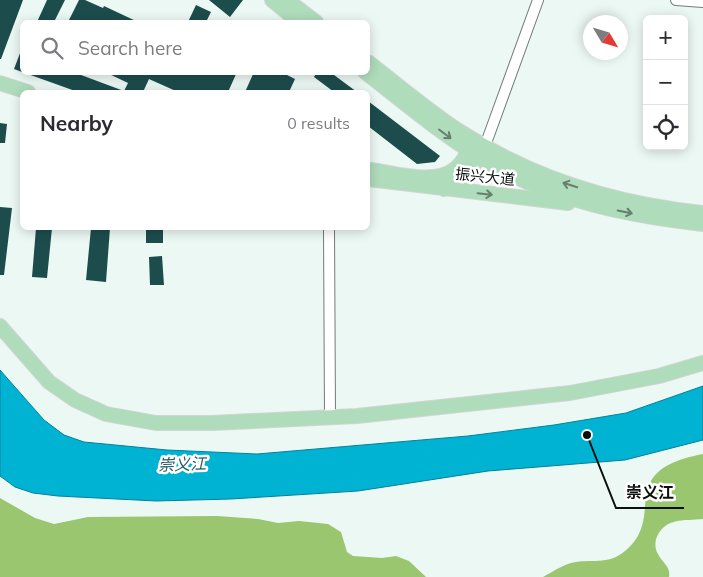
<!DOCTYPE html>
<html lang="en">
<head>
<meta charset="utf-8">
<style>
	body { margin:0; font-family:Mulish,"Noto Sans SC",sans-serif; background:#f2f2f3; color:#2b2b33 }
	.controls { position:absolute; right:15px; top:15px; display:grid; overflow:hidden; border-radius:8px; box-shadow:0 2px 12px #0003 }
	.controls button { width:45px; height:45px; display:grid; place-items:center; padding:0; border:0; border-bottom:1px solid #e1e1e2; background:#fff; color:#2b2b33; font:25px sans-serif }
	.compass { position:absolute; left:583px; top:15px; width:45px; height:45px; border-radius:50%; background:#fff; box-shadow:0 2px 12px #0003; rotate:128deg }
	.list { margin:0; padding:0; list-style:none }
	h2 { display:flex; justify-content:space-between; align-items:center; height:65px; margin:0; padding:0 20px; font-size:21px }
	h2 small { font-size:16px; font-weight:400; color:#7c7c81 }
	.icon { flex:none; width:28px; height:28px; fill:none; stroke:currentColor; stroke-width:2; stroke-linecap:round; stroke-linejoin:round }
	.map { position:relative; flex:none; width:703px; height:577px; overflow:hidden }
	.search { position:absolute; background:#fff; box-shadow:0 2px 12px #0003; left:20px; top:20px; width:350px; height:55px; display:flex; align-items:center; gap:12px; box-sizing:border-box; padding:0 18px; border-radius:8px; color:#7c7c81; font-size:19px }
	.panel { position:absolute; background:#fff; box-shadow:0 2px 12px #0003; left:20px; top:90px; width:350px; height:140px; border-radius:8px }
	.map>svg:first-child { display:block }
	.forest { fill:#99c66e }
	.water { fill:#00b3d3; stroke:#038298 }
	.building { fill:#1d4c4c }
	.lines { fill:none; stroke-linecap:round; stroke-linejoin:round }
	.minor-casing { stroke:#727c79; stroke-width:12 }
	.major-casing { stroke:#d3d4d4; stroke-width:16 }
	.minor { stroke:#fff; stroke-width:10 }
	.major { stroke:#afdcbb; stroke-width:14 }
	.oneway { stroke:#65806d }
	.labels { text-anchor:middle; stroke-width:5; stroke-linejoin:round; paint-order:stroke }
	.street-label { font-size:15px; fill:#0b0f0e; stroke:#fff }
	.water-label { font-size:16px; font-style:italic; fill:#225a68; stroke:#fff }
	.leader { fill:none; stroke:#0b0f0e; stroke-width:2 }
	.callout-dot { fill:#0b0f0e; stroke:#fff; stroke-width:2 }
	.callout-label { font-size:16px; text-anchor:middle; font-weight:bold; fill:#0b0f0e; stroke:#fff; stroke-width:5; stroke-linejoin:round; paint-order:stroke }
</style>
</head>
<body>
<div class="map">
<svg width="703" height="577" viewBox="0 0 703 577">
	<rect width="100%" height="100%" fill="#ecf8f4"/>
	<!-- forest -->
	<path class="forest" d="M 703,454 L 703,519 C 684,521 664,517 656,539 C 655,544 655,549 658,554 C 662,563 671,566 669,577 L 543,577 C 552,572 561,566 571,563 C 590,558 608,566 625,551 C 668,516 613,471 703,454 Z
		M 0,498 L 35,518 L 54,524 L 88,517 L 217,516 L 258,519 L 278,523 L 299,521 L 328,524 L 341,532 L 347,552 L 353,556 L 382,558 L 396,556 L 409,561 L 426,577 L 0,577 Z"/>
	<!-- water -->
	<path class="water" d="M 0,370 L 44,420 L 64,435 L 84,442 L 167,450 L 257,454 L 468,436 L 554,425 L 626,413 L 703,386 L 703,440 L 625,460 L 488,471 L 358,491 L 231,499 L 156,501 L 58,496 L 33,493 L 15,487 L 0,476 Z"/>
	<!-- building -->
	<path class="building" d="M 0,0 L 23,0 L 1,59 L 0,59 Z
		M 47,0 L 65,0 L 54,22 L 37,22 Z
		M 79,0 L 85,0 L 103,8 L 104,6 L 138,22 L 68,22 Z
		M 209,0 L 243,0 L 230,17 Z
		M 196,5 L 211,12 L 206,22 L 188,22 Z
		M 22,48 L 22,72 L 14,69 Z
		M 73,72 L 124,91 L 128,83 L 105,72 L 237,72 L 228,92 L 178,92 L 149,79 L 143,92 L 78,92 L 25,73 Z
		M 254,72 L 281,72 L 295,79 L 289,92 L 245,92 Z
		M 317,72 L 330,72 L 357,92 L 334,92 L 314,77 Z
		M 368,101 L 440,156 L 435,162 L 417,164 L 368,126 Z
		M 0,123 L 7,124 L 5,143 L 0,143 Z
		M 0,207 L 12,208 L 4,275 L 0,275 Z
		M 36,228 L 52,228 L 47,278 L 32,277 Z
		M 91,228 L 110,228 L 106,282 L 86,280 Z
		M 146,228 L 163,228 L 163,243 L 146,243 Z
		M 162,256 L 164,285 L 150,285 L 149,257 Z"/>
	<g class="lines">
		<defs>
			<path id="minor" d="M 676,0 L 703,2
				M 485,146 L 538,0
				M 329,228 L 330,416"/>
			<path id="major" d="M 272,0 L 293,17
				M 287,0 L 316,22
				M 368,62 C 398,85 427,110 459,131 C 533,179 616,204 703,213
				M 365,72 C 406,104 446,138 491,164 C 555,201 631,216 703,224
				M 0,83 L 28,92
				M 371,170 C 395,173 434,186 455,169 C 463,163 468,152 473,143
				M 368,179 L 568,203
				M 444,189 C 466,184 473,166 484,149
				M 0,326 L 49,382 L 75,400 L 106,414 L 156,423 L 212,423 L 357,416 L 570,393 L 659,376 L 703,363"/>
		</defs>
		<!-- minor casing -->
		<use href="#minor" class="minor-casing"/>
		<!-- major casing -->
		<use href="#major" class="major-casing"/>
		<!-- minor -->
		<use href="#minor" class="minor"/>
		<!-- major -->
		<use href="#major" class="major"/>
	</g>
	<!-- one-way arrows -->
	<defs><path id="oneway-shaft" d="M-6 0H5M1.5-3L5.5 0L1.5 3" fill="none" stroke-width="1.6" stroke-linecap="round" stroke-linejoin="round" transform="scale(1.25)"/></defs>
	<g class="oneway">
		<use href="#oneway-shaft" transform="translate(445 134) rotate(37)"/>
		<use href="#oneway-shaft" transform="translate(570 185) rotate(-162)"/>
		<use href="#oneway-shaft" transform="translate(485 194) rotate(6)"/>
		<use href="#oneway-shaft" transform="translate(625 212) rotate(12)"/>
	</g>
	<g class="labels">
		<!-- street labels -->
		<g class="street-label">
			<text transform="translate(485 177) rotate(6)" y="5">振兴大道</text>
		</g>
		<!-- water labels -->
		<g class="water-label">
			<text transform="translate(182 464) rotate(-2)" y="6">崇义江</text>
		</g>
	</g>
	<!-- callouts -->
	<path class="leader" d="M587 435L616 508H684"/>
	<circle class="callout-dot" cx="587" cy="435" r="5"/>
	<g class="callout-label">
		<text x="650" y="498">崇义江</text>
	</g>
</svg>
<div class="controls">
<button>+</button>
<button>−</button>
<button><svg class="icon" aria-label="locate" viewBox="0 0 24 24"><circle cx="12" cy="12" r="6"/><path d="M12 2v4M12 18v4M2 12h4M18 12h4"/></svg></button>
</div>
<svg class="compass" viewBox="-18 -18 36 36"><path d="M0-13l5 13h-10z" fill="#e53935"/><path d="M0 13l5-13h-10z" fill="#7c7c81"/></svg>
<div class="search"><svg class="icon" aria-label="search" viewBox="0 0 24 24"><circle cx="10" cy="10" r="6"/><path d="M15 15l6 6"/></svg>Search here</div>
<section class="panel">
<h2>Nearby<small>0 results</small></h2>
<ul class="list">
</ul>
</section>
</div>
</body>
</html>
